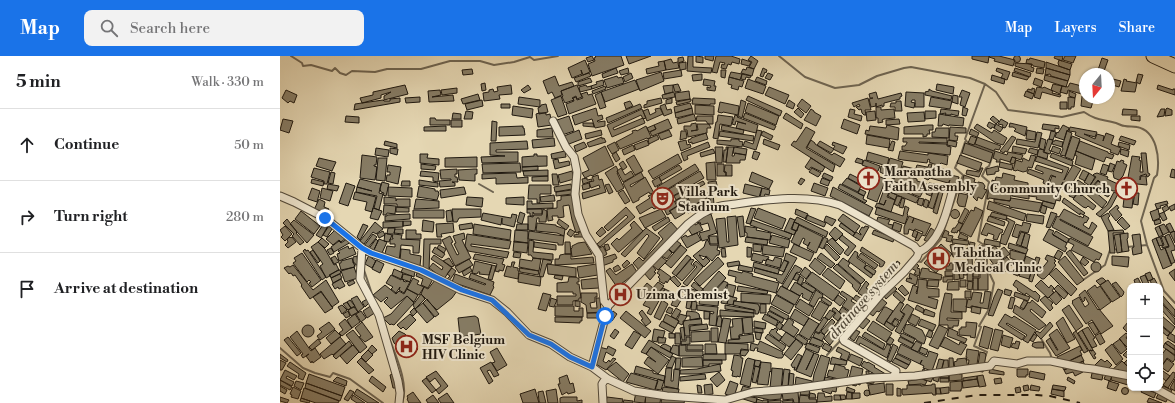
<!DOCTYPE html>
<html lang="en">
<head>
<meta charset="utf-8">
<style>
	body { margin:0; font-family:"Libre Bodoni",serif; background:#f2f2f2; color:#202124 }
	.controls { position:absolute; right:12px; bottom:12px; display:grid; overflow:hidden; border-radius:8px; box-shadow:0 1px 3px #0004 }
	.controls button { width:36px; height:36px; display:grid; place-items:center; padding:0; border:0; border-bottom:1px solid #e0e0e0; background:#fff; color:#202124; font:20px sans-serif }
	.compass { position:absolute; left:799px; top:12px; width:36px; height:36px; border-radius:50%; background:#fff; box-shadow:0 1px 3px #0004; rotate:198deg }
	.stop { position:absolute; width:12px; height:12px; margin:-9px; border:3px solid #1a73e8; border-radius:50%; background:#fff }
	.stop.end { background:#1a73e8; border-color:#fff; box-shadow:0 1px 4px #0008 }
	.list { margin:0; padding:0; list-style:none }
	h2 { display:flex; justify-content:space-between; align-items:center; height:52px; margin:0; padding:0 16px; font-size:17px }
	h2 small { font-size:13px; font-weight:400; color:#757577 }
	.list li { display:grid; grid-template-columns:26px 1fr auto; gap:12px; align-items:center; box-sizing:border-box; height:72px; padding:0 16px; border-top:1px solid #e0e0e0 }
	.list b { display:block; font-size:15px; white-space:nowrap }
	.list em { font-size:13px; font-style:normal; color:#757577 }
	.icon { flex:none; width:22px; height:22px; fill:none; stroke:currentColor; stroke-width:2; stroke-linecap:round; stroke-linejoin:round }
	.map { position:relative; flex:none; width:895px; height:347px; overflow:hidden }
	header { display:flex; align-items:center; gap:24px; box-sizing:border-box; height:56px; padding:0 20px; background:#1a73e8; color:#fff }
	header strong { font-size:19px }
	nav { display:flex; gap:22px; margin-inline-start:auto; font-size:14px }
	.search { width:280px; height:36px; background:#f2f2f2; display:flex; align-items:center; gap:10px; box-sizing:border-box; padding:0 14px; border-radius:8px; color:#757577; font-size:15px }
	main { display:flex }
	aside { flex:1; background:#fff }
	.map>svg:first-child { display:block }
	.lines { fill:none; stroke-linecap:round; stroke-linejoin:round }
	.stream { stroke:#6e6451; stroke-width:2 }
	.building { fill:#867c65; stroke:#201910 }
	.street-casing { stroke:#514839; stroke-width:9 }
	.highway-casing { stroke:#201910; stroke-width:15 }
	.street { stroke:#eee5ce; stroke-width:7 }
	.highway { stroke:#e5d7b3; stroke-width:13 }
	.rail { stroke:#201910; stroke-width:2; stroke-dasharray:7 7; stroke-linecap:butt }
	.route { stroke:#1a73e8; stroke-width:5 }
	.labels { text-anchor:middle; stroke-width:4; stroke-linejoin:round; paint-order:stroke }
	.poi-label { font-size:13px; font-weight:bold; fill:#201910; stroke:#eee5ce; text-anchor:start }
	.water-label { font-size:14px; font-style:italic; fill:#544b3b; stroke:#eee5ce }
</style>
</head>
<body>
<header>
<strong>Map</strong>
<div class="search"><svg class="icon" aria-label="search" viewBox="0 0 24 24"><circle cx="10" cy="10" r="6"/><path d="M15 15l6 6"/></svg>Search here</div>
<nav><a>Map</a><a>Layers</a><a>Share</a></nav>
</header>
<main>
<aside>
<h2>5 min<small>Walk · 330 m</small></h2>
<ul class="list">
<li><svg class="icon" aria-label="ahead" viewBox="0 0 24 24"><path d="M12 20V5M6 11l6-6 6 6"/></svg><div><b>Continue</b></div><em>50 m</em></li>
<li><svg class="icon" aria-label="right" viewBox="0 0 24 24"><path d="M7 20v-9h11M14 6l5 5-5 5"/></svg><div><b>Turn right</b></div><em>280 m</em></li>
<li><svg class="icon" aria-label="arrive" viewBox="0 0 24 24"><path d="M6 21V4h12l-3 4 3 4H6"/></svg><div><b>Arrive at destination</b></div></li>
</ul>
</aside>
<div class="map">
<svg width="895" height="347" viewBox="0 0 895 347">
	<rect width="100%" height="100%" fill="#e5d7b3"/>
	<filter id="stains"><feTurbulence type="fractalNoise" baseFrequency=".005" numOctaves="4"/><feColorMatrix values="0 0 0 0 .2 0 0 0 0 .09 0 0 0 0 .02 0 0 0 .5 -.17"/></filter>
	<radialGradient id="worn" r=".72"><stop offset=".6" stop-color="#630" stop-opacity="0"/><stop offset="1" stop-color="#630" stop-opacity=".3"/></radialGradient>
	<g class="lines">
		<!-- stream -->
		<path class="stream" d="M 11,0 L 22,7 L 23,10 L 31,9 L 52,15 L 55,12 L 60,17 L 66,19 L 72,15 L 95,16 L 107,13 L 141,13 L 170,5 L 200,5 L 214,9 L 234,6 L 250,1 L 254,4 L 278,0
			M 499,0 L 525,21 L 555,32 L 579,29 L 597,20 L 624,12 L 631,11 L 690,22 L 705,28 L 716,36 L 728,54 L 782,61 L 804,56 C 817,65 823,63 836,67 C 839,68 842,70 845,70 C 849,71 853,70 857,71 C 877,75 880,102 877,119 L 874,122 L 861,165 L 867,189 L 884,235 L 895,247
			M 705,28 L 685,83 L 688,87 L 714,96 L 709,110 L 706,112 L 702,120 L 709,126 L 698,185 L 707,191 L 707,212 L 714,227 L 709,253 L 699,270 L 701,271 L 694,290 L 707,296 L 705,301
			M 680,101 L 685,86
			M 199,128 L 213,136
			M 847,191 L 867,189
			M 636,205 L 641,206 L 661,183 L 683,119 L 675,112 L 678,105
			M 84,214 L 92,238
			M 803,224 L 825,209 L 830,194 L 839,193
			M 108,279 C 114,296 130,329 122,347
			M 760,281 L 770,297 L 772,303
			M 0,292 L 23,312 L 35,317 L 50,321 L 53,317 L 70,323 L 103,347
			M 547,299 L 561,284"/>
	</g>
	<!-- building -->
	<path class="building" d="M733.5 3a3.5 3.5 0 1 1 7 0a3.5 3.5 0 1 1-7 0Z
		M 312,0 L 314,4 L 308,6 L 306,2 Z
		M 315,0 L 341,0 L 344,9 L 312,20 L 308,8 L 315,5 L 314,2 L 316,1 Z
		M 346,0 L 371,0 L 349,8 Z
		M 408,0 L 413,0 L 413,11 L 432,12 L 431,17 L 407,15 Z
		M 416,0 L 423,1 L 423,7 L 416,6 Z
		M 425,0 L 434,0 L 433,5 L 425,3 Z
		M 436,0 L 451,0 L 460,3 L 459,8 L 452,6 L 451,9 L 448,8 L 446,13 L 441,12 L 442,8 L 444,9 L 445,7 L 440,6 L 437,17 L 432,16 Z
		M 471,0 L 478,5 L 474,13 L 469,11 L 472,6 L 468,4 Z
		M 692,0 L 709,0 L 708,7 L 692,3 Z
		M 710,0 L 719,0 L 735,4 L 733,10 L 714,5 L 715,3 L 709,1 Z
		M 775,0 L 783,0 L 782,5 L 774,2 Z
		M 785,0 L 796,0 L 793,7 L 783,4 Z
		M 403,1 L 404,5 L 398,7 L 399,12 L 386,14 L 384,5 L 391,3 L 393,7 L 398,6 L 398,2 Z
		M 750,2 L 765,6 L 764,12 L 753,10 L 753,9 L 746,7 L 747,3 L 749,4 Z
		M 822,2 L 828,4 L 823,18 L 820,18 L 817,17 Z
		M 462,3 L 471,6 L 469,10 L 461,8 Z
		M 305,4 L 310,16 L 303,19 L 301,14 L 302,18 L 292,22 L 288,12 Z
		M 779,4 L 792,8 L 790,14 L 779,10 L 778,7 Z
		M 384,5 L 386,14 L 367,18 L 366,13 L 379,10 L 378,6 Z
		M 406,6 L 406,13 L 400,14 L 399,7 Z
		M 766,6 L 790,14 L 790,19 L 766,12 Z
		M 735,7 L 752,8 L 751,11 L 754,12 L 753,16 L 735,10 Z
		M 467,11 L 474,13 L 472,20 L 461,17 L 463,13 L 466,14 Z
		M 336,12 L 338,17 L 323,22 L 322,18 Z
		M 348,12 L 349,17 L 341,19 L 339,15 Z
		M 483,12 L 487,14 L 486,17 L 485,16 L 483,21 L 480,20 Z
		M 717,12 L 730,16 L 727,24 L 721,22 L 723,18 L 716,15 Z
		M 735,12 L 751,17 L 750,21 L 734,15 Z
		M 757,12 L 764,13 L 763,18 L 756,17 Z
		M 766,12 L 790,19 L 788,25 L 771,20 L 770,18 L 765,19 Z
		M 192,13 L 193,18 L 183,19 L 182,14 Z
		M 401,14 L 402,20 L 384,23 L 383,17 Z
		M 441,14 L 446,14 L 445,22 L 441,21 Z
		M 381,16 L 384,25 L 360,35 L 356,24 Z
		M 451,16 L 462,18 L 460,24 L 449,21 Z
		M 733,16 L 749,21 L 747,24 L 732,20 Z
		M 309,17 L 311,20 L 296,26 L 294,22 Z
		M 351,17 L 353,22 L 345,26 L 343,21 Z
		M 488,17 L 493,19 L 490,24 L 485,22 Z
		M 422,18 L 422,24 L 413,25 L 412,19 Z
		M 462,18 L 471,20 L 470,22 L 466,21 L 465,24 L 461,23 Z
		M 858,18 L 863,19 L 860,28 L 856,26 Z
		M 712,19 L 725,23 L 724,28 L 711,24 Z
		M 765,19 L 788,25 L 786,31 L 764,24 Z
		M 275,20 L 279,30 L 292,26 L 294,30 L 281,35 L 282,39 L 275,42 L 272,36 L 268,38 L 263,25 Z
		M 337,20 L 338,22 L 342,21 L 344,27 L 327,32 L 324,24 Z
		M 449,21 L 464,25 L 462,31 L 459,30 L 458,34 L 451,32 L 452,29 L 448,28 Z
		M 477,21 L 487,25 L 486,29 L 475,25 Z
		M 310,22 L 312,26 L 298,30 L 298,26 Z
		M 755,22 L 763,25 L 761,31 L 753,28 Z
		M 829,22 L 841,25 L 839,31 L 829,28 Z
		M 424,23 L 435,25 L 434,30 L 436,30 L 435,35 L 427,34 L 427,31 L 430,32 L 431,30 L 423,29 Z
		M 468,23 L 486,30 L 483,38 L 465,32 Z
		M 844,23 L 847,24 L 846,25 L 857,27 L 855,36 L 841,35 Z
		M 323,24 L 324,29 L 312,33 L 311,30 L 317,28 L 316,26 Z
		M 355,24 L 359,33 L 325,46 L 321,36 Z
		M 205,27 L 206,34 L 202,35 L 201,28 Z
		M 790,27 L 798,29 L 805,32 L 805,39 L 788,34 L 787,38 L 780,36 L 782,30 L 788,31 Z
		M 398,28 L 401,35 L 395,36 L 393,29 Z
		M 657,28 L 674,31 L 673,38 L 656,34 Z
		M 773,28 L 782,30 L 780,38 L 771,34 Z
		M 125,29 L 128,38 L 104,44 L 104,40 L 111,36 L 101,39 L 101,42 L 82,47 L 80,42 L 93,39 L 93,36 Z
		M 231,29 L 232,38 L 219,39 L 220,43 L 204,45 L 203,37 L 209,36 L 209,34 L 213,33 L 214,36 L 218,35 L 217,31 Z
		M 248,29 L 251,33 L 244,37 L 241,34 Z
		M 297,29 L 302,41 L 297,43 L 296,40 L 292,42 L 294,44 L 285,47 L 282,41 L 283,40 L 281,35 Z
		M 306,29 L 307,31 L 311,30 L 312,33 L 300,36 L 299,31 Z
		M 393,29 L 393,36 L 385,38 L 383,30 Z
		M 878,29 L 893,34 L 893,33 L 895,33 L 895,39 L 877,33 Z
		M 325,30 L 326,33 L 313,38 L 312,35 Z
		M 489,31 L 509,39 L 505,48 L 485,39 Z
		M 757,31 L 763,32 L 764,31 L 773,35 L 772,37 L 781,39 L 780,41 L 762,36 L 760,43 L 754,41 Z
		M 177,32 L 177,37 L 162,39 L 161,34 Z
		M 752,32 L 755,33 L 754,38 L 747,35 L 748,33 L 752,34 Z
		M 649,33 L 652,35 L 672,40 L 671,44 L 645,39 L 645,36 L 649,35 Z
		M 6,34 L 17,39 L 14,47 L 10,45 L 8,47 L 2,42 Z
		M 160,34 L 161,39 L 152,41 L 173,39 L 174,45 L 149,46 L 148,35 Z
		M 682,34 L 690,37 L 685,51 L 680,49 L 682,41 L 679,41 Z
		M 409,35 L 410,43 L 396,45 L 395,37 Z
		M 746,35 L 754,38 L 752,43 L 744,40 Z
		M 789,35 L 796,38 L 795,42 L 789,40 Z
		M 307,36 L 308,39 L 312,38 L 316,48 L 289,58 L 286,48 L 294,45 L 293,42 L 296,41 L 297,44 L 303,42 L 301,38 Z
		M 321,36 L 326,51 L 320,53 L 315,39 Z
		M 394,36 L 395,41 L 383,43 L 382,39 Z
		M 596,36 L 598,43 L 621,37 L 622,40 L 620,41 L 620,43 L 604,47 L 604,50 L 602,51 L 602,49 L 596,51 L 596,47 L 596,50 L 591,51 L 589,43 L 593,42 L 590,42 L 589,38 Z
		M 626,36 L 644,37 L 644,51 L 635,51 L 635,44 L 632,44 L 631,46 L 635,47 L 634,52 L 625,50 Z
		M 198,38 L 200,44 L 183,48 L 181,43 Z
		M 673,39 L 678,40 L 678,48 L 672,46 Z
		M 281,40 L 287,58 L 278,61 L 271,44 Z
		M 468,40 L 502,55 L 500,60 L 466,44 Z
		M 802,40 L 805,40 L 805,42 L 814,42 L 811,52 L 801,50 Z
		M 140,41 L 140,46 L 126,47 L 125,42 Z
		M 239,41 L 260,44 L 260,51 L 238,48 Z
		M 651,41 L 672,45 L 670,53 L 649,50 Z
		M 788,41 L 795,42 L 794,51 L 791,51 L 791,53 L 788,53 Z
		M 120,42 L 120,46 L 74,54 L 75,48 L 103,44 L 104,45 L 110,45 L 110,43 Z
		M 381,42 L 382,47 L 364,52 L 364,49 L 367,48 L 367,45 Z
		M 392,42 L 392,47 L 386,48 L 386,44 Z
		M 413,42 L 435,43 L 435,48 L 430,48 L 430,49 L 412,48 Z
		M 588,42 L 591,54 L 585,54 L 586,59 L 584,59 L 582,57 L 581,53 L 579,54 L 576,51 L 580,50 L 579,48 L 574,51 L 572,47 Z
		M 411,43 L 411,45 L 409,46 L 397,49 L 396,46 Z
		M 522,43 L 531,50 L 526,57 L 517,50 Z
		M 202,44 L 203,50 L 187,54 L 185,48 Z
		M 461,44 L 466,46 L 462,62 L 458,60 Z
		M 509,44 L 515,48 L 513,53 L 506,50 Z
		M 350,45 L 353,50 L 346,53 L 344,47 Z
		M 616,45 L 621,45 L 622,55 L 615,55 L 615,51 L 610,51 L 611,47 L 616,47 Z
		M 440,46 L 459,50 L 458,59 L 443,56 L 442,57 L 438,56 Z
		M 780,46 L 787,46 L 787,53 L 780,53 Z
		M 410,47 L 412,52 L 395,57 L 394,51 Z
		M 468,47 L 499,60 L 496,69 L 465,56 Z
		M 221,48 L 230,48 L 230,52 L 221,52 Z
		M 266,48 L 268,56 L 259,58 L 258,52 L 261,50 L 261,49 Z
		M 360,48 L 362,52 L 328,67 L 326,62 Z
		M 385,48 L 387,54 L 391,53 L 392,57 L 384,60 L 380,50 Z
		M 415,49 L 434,50 L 434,59 L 415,58 Z
		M 233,50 L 253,53 L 252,62 L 232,59 Z
		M 596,51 L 601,51 L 601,54 L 614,53 L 615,62 L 604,63 L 602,64 L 603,66 L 598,67 L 598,62 L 596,62 Z
		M 683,51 L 688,53 L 686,60 L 682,59 Z
		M 316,52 L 318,60 L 322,59 L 323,63 L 317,65 L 318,66 L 325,65 L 325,70 L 315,72 L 312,63 L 295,69 L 292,60 Z
		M 380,52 L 383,58 L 367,65 L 363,55 L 368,53 L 370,59 L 376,56 L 375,53 Z
		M 412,52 L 413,58 L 396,62 L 395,57 Z
		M 518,52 L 524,58 L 521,62 L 514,56 Z
		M 887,52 L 892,54 L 892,59 L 885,60 L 886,53 Z
		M 362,53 L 366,62 L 363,63 L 361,59 L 333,72 L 334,74 L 363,62 L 365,67 L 332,81 L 327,69 Z
		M 531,53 L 534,55 L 534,56 L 541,60 L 536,70 L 524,64 Z
		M 570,53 L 575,54 L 574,58 L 582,60 L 581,65 L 568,61 Z
		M 661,53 L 679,55 L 678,60 L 671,58 L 671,59 L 665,59 L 666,57 L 660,58 Z
		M 843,53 L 857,54 L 857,59 L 842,59 Z
		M 881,53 L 885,53 L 884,60 L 877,61 Z
		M 186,55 L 193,56 L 192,63 L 184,63 Z
		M 595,55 L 596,64 L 587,65 L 586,56 Z
		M 645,55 L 656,55 L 656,62 L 645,63 Z
		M 644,56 L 645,65 L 628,66 L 627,57 Z
		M 173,57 L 181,58 L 181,63 L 172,63 Z
		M 259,57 L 266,57 L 266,59 L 270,58 L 272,69 L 258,71 L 256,58 Z
		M 465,57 L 496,70 L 494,74 L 463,62 Z
		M 506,57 L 523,68 L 521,73 L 503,62 Z
		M 414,58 L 416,64 L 398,68 L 397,63 Z
		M 659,58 L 684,62 L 683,70 L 669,69 L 669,70 L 663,68 L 662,70 L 658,70 Z
		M 438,59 L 453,61 L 451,70 L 440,68 L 438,83 L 433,82 L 436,66 L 437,66 Z
		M 455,59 L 458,60 L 457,61 L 478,69 L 476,77 L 456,72 L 458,66 L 466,68 L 456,65 L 455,69 L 452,68 Z
		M 66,60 L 79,61 L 79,67 L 65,66 Z
		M 289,60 L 294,75 L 282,79 L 277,64 Z
		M 417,60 L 433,60 L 433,68 L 428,68 L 426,65 L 416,65 Z
		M 713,60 L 719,65 L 716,68 L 710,63 Z
		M 851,60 L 860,60 L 860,65 L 851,64 Z
		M 150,62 L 155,62 L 156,64 L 170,64 L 170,69 L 150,69 Z
		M 3,63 L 13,65 L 9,77 L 0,74 Z
		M 388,63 L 392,72 L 372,80 L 370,76 L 376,73 L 374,69 Z
		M 564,63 L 580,69 L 577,78 L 561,72 Z
		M 619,63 L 620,68 L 606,69 L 606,64 Z
		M 721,63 L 728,67 L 725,72 L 722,71 L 723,69 L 718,68 Z
		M 171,64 L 182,64 L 182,71 L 171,71 Z
		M 212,65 L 217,66 L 216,85 L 211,85 Z
		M 709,66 L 715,69 L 714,72 L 712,71 L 711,73 L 707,70 Z
		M 303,67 L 313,67 L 314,71 L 303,70 Z
		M 416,67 L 417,74 L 411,75 L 418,74 L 417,68 L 429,68 L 431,72 L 427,72 L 427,77 L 408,81 L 407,74 L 404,74 L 404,70 L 411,70 L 411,68 Z
		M 730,67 L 747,71 L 745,80 L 734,75 L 736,73 L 733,71 L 729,71 Z
		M 697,68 L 712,77 L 714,74 L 727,82 L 723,89 L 716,87 L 694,72 Z
		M 716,68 L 723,72 L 720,76 L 714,72 Z
		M 763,68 L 779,70 L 779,73 L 775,72 L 775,75 L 762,73 Z
		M 374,69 L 376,73 L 369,76 L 367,72 Z
		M 442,69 L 464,74 L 463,78 L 441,74 Z
		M 607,69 L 619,72 L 618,84 L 585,78 L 586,74 L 589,75 L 590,70 L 606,72 Z
		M 648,69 L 653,69 L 653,74 L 649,74 L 650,78 L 647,78 L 647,80 L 643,81 L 643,78 L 624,78 L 624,71 Z
		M 783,69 L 789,72 L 788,75 L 787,74 L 784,84 L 775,81 L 777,76 L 778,77 Z
		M 166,70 L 166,75 L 144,75 L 144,71 Z
		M 243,70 L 243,72 L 244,72 L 245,79 L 219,80 L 219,71 Z
		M 366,70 L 371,81 L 368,83 L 367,82 L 340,93 L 336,86 L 353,77 L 352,75 L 356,74 L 357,75 Z
		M 526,71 L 535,76 L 526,92 L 555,109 L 553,116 L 511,89 L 514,85 L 516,86 Z
		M 670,71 L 686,72 L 686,77 L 675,77 L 675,80 L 678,80 L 677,85 L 669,84 Z
		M 790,71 L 817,76 L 815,81 L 804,78 L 815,83 L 817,78 L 824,80 L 823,85 L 826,77 L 834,80 L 831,88 L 841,92 L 838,99 L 830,96 L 831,94 L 795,79 L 796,76 L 789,75 Z
		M 272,72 L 273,81 L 257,81 L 257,74 Z
		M 656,72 L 669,72 L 669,82 L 652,81 L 652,76 L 655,76 Z
		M 691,73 L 699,77 L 697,81 L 689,78 Z
		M 299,74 L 302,83 L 289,88 L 284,80 Z
		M 321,74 L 322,79 L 306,83 L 305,78 Z
		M 389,74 L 392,80 L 381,84 L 378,78 Z
		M 477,74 L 482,75 L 476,94 L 463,90 L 465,85 L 473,88 Z
		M 747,74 L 756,76 L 755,84 L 746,83 Z
		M 401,75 L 406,75 L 407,82 L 400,84 Z
		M 440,75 L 474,80 L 473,85 L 439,80 Z
		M 483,75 L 493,80 L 491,84 L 481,79 Z
		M 771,75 L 776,76 L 773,84 L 769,83 Z
		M 787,75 L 792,77 L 785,100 L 780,99 L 783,93 L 782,91 Z
		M 757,76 L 762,77 L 758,92 L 736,88 L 737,83 L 755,86 Z
		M 426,77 L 428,83 L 412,88 L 412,86 L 409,87 L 408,84 L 411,83 L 411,82 Z
		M 377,79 L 379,83 L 369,88 L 368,83 Z
		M 587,79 L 609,83 L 610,84 L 609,92 L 586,88 Z
		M 691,80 L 697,82 L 694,89 L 688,87 Z
		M 732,80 L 736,82 L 727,96 L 725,95 L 724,97 L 720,95 Z
		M 792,80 L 800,83 L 793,104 L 785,101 Z
		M 841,80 L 856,85 L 854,89 L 839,84 Z
		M 322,81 L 322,83 L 324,82 L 326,86 L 309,91 L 307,87 Z
		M 697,81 L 721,90 L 719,94 L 715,93 L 714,95 L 695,88 Z
		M 274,82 L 275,90 L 253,92 L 252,84 Z
		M 623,82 L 667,82 L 667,87 L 639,86 L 639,87 L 667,88 L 667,90 L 671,91 L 670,99 L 622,94 L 622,90 L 625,90 L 627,87 L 627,86 L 623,86 Z
		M 761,82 L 766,84 L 764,94 L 759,92 Z
		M 451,83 L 459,83 L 459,85 L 463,86 L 462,91 L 437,88 L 437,84 L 451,85 Z
		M 484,83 L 500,89 L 498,94 L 483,88 Z
		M 768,83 L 773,84 L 769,94 L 771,95 L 770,98 L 764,96 Z
		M 367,84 L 369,89 L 356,94 L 354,89 Z
		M 406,84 L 407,89 L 410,88 L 411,91 L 401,95 L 398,86 Z
		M 531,84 L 535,87 L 535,88 L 552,99 L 554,97 L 565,103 L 560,111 L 527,91 Z
		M 668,84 L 677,86 L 676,91 L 667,89 Z
		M 775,84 L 783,86 L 782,91 L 772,88 L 773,85 L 775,85 Z
		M 105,85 L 117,88 L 117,92 L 104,89 Z
		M 247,85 L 248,93 L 216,94 L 216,96 L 238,96 L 238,106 L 202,107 L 201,101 L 225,100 L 210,99 L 210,87 Z
		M 540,85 L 554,93 L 551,97 L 537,89 Z
		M 612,85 L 615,86 L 613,95 L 608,94 Z
		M 800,85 L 828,96 L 828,97 L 834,99 L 832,103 L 826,101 L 824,106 L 796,95 Z
		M 304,86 L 307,91 L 296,96 L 294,90 Z
		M 335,86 L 339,94 L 332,98 L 327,90 Z
		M 428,86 L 430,91 L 407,100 L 408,103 L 404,105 L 401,97 Z
		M 553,86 L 567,91 L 563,98 L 553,93 L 555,90 L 552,89 Z
		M 839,86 L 850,89 L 849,94 L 838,90 Z
		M 685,87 L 713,97 L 710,107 L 682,97 Z
		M 353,89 L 355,94 L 344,99 L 342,94 Z
		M 325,90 L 334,109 L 312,120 L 311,119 L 305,122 L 302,117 L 309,114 L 303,102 Z
		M 733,90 L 747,93 L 745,98 L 732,96 Z
		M 773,90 L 781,93 L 779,98 L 771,95 Z
		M 435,91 L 443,91 L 442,107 L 436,107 Z
		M 446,91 L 448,91 L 446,106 L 443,106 L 444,94 L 446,94 Z
		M 448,91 L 454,91 L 452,100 L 454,100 L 455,97 L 466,99 L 465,104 L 460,104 L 460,107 L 446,107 Z
		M 454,91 L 467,93 L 466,99 L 453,97 Z
		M 96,92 L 109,94 L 108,101 L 95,99 Z
		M 110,92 L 118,93 L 117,99 L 110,97 Z
		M 750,92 L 758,94 L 757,99 L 748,96 Z
		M 433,93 L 435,97 L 421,101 L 420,97 Z
		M 759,93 L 764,94 L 763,96 L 768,98 L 767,103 L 757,100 Z
		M 841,93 L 849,95 L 848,101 L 840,98 Z
		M 285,95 L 286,101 L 272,103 L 271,98 Z
		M 474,95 L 480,97 L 477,104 L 472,102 Z
		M 620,95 L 648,99 L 648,97 L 668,100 L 667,109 L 661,107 L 659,109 L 654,108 L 649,106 L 650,104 L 648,103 L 647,107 L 623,104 L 618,103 Z
		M 715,95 L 727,99 L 728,96 L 743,99 L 741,104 L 732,101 L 730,106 L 720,103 L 720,106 L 716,106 L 717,104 L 713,102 Z
		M 796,95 L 815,103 L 812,114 L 795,108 L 797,100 L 795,99 Z
		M 336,96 L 340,103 L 336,106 L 332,99 Z
		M 588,96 L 609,102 L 607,110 L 586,104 Z
		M 772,97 L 793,105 L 792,110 L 770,101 Z
		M 861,97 L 866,97 L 868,117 L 870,118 L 869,120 L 867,121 L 866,118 L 860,120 L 860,124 L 861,120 L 866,120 L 867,129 L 847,127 L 852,100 L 860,101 L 859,104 L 861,105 L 860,116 L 863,116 Z
		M 140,98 L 148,98 L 147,102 L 159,103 L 159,109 L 140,107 Z
		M 254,98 L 257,98 L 257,100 L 267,100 L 267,110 L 242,111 L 242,101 L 254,100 Z
		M 398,98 L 402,106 L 373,123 L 368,115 Z
		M 82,99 L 97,101 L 96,109 L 94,109 L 94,110 L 97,111 L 95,124 L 80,122 Z
		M 354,99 L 363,115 L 355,119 L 346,104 Z
		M 680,99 L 702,107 L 699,115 L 677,107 Z
		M 751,99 L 756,100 L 752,112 L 748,111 L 747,115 L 743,116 L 737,114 L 736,115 L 733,114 L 736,104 L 742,106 L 743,102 L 749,105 Z
		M 757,100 L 789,112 L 784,124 L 793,109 L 801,113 L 787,136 L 780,132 L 783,126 L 780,131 L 769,128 L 772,120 L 776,121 L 771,119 L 767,129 L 763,127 L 764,124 L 747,117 L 749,113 L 763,118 L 763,116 L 755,113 L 757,109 L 782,117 L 783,114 L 755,105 Z
		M 197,101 L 197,111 L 165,111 L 165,102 Z
		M 732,101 L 736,102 L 734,108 L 730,107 Z
		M 39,102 L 56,106 L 52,115 L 36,110 Z
		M 98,102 L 107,102 L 105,125 L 96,124 Z
		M 531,102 L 545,111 L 542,116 L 531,111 L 529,114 L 525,111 Z
		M 577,102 L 583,104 L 582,108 L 575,106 Z
		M 610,102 L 623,106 L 620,116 L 607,112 Z
		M 278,103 L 279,107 L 289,105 L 290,109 L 275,113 L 273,104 Z
		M 584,104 L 600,110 L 598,115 L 596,116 L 593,114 L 593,113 L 582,109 Z
		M 841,104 L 844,105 L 843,107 L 847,109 L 843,120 L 839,124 L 834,122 L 833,117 L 837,105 L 840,106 Z
		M 343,105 L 347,111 L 343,114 L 339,108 Z
		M 435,106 L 436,124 L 427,124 L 426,107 Z
		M 720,106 L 733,109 L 732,114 L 719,111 Z
		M 240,107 L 241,116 L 203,117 L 202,108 Z
		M 830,107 L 835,109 L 832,116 L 828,115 Z
		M 141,108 L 156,110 L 155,114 L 141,113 Z
		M 415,108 L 419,114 L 381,137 L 377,131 Z
		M 437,108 L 444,108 L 444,116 L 446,116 L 446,120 L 437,120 Z
		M 649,108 L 652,108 L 651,112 L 654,113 L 655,109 L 659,110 L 658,114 L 660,112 L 664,113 L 663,115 L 667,115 L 667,116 L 671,117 L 670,120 L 671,119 L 679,121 L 677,130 L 669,127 L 670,124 L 668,127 L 650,122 L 648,124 L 644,122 L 644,121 L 634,118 L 637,109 L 647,111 L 648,111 Z
		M 823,108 L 829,110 L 826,119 L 820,117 Z
		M 108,109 L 121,111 L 118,128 L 106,125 L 107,119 L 110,119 L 110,116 L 107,116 Z
		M 399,109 L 402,113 L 381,125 L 379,121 Z
		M 445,109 L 452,109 L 452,120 L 446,120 L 446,116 L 444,116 Z
		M 258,110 L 258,114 L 242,115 L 242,111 Z
		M 336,110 L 338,114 L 337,115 L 338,117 L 337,117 L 344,132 L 337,136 L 325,117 Z
		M 601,110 L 616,118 L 614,123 L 600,116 Z
		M 623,110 L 635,113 L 634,118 L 622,115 Z
		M 718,110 L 719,115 L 715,116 L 715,118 L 707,119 L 706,113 Z
		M 34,112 L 50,116 L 47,128 L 44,128 L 44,125 L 31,121 Z
		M 341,112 L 345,119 L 351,115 L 354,120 L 343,126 L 337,115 Z
		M 532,112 L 541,117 L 539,120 L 538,121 L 529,116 Z
		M 701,112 L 703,112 L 699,121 L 686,118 L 687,114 L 699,116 Z
		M 177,113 L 177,118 L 175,118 L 175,121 L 177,121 L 178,126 L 172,126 L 175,127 L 175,130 L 160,131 L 159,125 L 171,124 L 171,123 L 161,123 L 160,114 Z
		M 194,113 L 197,113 L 197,118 L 195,118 L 195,125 L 179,124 L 178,114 Z
		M 892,113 L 895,114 L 895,122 L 890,121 Z
		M 268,114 L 268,120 L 244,120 L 243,115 Z
		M 803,114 L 809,117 L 805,125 L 799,122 Z
		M 141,115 L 159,117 L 158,126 L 153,125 L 153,121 L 140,120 Z
		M 292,115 L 294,123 L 280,127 L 278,119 Z
		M 420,115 L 424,122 L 393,140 L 389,133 Z
		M 51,116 L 55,117 L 53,128 L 48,127 Z
		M 361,116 L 364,122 L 350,129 L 351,131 L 365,121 L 374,137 L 370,138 L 369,136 L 359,142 L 359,144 L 353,147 L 343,127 Z
		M 472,116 L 493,125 L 489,133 L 469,125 Z
		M 236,117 L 237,122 L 248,121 L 248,127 L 216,128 L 216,122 L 202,123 L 202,118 Z
		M 544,117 L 553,121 L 551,125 L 542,121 Z
		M 589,117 L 606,123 L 597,146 L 587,142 L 592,127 L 586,124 Z
		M 616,117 L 637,123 L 637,125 L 647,128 L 640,141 L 632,138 L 633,133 L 613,125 Z
		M 723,117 L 735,120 L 734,124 L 748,127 L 748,131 L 750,131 L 749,136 L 736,134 L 737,132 L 733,130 L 730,145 L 709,142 L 709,143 L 707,143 L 709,131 L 727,135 L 728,131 L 712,130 L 712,124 L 715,125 L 716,121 L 722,122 Z
		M 809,117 L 815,121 L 810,130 L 804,126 Z
		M 817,117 L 828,121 L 827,123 L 840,129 L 838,135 L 833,135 L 823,130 L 824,126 L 822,128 L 818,124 L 812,131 L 810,129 L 816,121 L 813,119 L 814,118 Z
		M 272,118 L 277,118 L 279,129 L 273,129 Z
		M 570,118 L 590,128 L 588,133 L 568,122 Z
		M 318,119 L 319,124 L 322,123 L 326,136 L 303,143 L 302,137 L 320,132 L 319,129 L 311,132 L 309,126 L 314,125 L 312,121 Z
		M 684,119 L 695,123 L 694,126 L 697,127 L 693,139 L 680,135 Z
		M 268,120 L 268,125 L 252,125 L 252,121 Z
		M 379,121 L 382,127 L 375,131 L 372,125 Z
		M 307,122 L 307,124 L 312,123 L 312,125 L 303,128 L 302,123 Z
		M 521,122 L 525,124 L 521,129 L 518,127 Z
		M 542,122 L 550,125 L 548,130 L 540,127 Z
		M 567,122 L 581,130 L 578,136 L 562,128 Z
		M 32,123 L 44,126 L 43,130 L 31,127 Z
		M 80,123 L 101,128 L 99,137 L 103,138 L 99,154 L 94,152 L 97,140 L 76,136 L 77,131 L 92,135 L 77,131 Z
		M 139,124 L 158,127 L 158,131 L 139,129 Z
		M 798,124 L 807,130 L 802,138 L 791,132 Z
		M 122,125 L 130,125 L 130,130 L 121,130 Z
		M 423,125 L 425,128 L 396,144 L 394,140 Z
		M 436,125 L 438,133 L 429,135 L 428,126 Z
		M 818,125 L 823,129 L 818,136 L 813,131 Z
		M 102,126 L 109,128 L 106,140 L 103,139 L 104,137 L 101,136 L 100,133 Z
		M 698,126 L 703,127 L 705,130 L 704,133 L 707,134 L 702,143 L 698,141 L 697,145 L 693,141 Z
		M 66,127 L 75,130 L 68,150 L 59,147 Z
		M 309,127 L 310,132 L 303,134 L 302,129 Z
		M 534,127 L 548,132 L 545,140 L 531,135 Z
		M 649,127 L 655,128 L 651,140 L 646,138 Z
		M 48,128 L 59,130 L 57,135 L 47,133 Z
		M 291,128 L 292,133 L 275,136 L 274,131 Z
		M 329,128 L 333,136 L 329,138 L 325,129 Z
		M 465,128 L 482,132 L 479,141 L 463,137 Z
		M 560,128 L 584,140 L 583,143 L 587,145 L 585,147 L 558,132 Z
		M 606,128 L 611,131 L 607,141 L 615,144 L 611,156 L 595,151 L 597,147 L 604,149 L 606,144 L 604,149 L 599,147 Z
		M 841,128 L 845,129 L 843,139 L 839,138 Z
		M 249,129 L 271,129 L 271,138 L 260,138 L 260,147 L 257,147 L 257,143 L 248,143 Z
		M 139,130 L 155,133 L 155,135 L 158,135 L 159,138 L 157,144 L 137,141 Z
		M 612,130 L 639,142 L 636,147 L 610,136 Z
		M 655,130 L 660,132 L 653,153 L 648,151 Z
		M 808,130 L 827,146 L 822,152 L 804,136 Z
		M 108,131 L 132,132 L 132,141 L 108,140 Z
		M 184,131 L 186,138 L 161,142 L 160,134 Z
		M 553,131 L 593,152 L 589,160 L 550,140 Z
		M 751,131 L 781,140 L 780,145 L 776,144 L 775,148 L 756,143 L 757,141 L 749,140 Z
		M 822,131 L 831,137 L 828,141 L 819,136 Z
		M 32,132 L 40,135 L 37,146 L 28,143 Z
		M 42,132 L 53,135 L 50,145 L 40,142 Z
		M 482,132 L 490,134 L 489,139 L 485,138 L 484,142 L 480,141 Z
		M 660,132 L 664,133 L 657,158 L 653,156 Z
		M 580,133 L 586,136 L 584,140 L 578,137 Z
		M 792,133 L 797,136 L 794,142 L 789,140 Z
		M 292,134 L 292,138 L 276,140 L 276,136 Z
		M 343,134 L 350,145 L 345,148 L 338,137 Z
		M 733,134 L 749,137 L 749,143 L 732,140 Z
		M 845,134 L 854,135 L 852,152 L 843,151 Z
		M 423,135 L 427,142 L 412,150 L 408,142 Z
		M 75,136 L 96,141 L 92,156 L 85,154 L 87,146 L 73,143 Z
		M 389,136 L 397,150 L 389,155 L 391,157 L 387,159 L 379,142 Z
		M 428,136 L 433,136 L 434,149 L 431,149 L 430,143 L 428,143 Z
		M 610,136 L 617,139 L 615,144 L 608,140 Z
		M 834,136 L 838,138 L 831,151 L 820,161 L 816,158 L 827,149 Z
		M 679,137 L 688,139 L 685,151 L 679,150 L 677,146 Z
		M 798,137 L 801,140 L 802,139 L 816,150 L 813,154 L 808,150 L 806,152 L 803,151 L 793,143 Z
		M 855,137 L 859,137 L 858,149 L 853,148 Z
		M 373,138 L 380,150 L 374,153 L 372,151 L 360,158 L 356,151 L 370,142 L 368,140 Z
		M 274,139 L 275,145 L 261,146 L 260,141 Z
		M 293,139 L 301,175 L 296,177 L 292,164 L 289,149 L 283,150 L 284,161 L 278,162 L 278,160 L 272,160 L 273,164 L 268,165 L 267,153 L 277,152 L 277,145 L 281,144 L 281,140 Z
		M 405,139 L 414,154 L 408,157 L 399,143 Z
		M 617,140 L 622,141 L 618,150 L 614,148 Z
		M 104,141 L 116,142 L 116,145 L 117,143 L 130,143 L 130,151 L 117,151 L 117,148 L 104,148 Z
		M 187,141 L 203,142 L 202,151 L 186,149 Z
		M 244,141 L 244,149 L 226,148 L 226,142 Z
		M 622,142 L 625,143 L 623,152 L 619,151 Z
		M 639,142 L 644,143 L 642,150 L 637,148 Z
		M 731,142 L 762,147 L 759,156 L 729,151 L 730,150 L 714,146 L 714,143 L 730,145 Z
		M 784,142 L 805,157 L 803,159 L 800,157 L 800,159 L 782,146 Z
		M 39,143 L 45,146 L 44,151 L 49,153 L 46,158 L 34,154 Z
		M 136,143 L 159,145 L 159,152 L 134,153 Z
		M 399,143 L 403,149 L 399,151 L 395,145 Z
		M 645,143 L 649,145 L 647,152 L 643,150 Z
		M 425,144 L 427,149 L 415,154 L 413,150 Z
		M 247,145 L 252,145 L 252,148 L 273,147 L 273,152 L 247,153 Z
		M 709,145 L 746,158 L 744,165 L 707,153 Z
		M 763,145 L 775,148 L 773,153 L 762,149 Z
		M 887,145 L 888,148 L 880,150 L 881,152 L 877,153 L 875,148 Z
		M 895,148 L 895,153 L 891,155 L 889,151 Z
		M 104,149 L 116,150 L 115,158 L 107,157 L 106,159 L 103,159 Z
		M 762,149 L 767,151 L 765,158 L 760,156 Z
		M 837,149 L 839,152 L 837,153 L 842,159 L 836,165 L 829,156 Z
		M 887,149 L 889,153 L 884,156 L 882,152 Z
		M 398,150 L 401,155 L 403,154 L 405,157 L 395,163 L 390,155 Z
		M 625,150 L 629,152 L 627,158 L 628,159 L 625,168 L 595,158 L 597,151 L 623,160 Z
		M 116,151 L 129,152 L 129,156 L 116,156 Z
		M 346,151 L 355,161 L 320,191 L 317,188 L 348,161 L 346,159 L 328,175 L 324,171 Z
		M 695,151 L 703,155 L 701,161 L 691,181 L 683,177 L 679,176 L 691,154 L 694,155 Z
		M 93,152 L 102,155 L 98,164 L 90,162 Z
		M 471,152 L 476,153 L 470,168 L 466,167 Z
		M 478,152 L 506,163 L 502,173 L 474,162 Z
		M 685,152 L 689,155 L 682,168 L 678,166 Z
		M 172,153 L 201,153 L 201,161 L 179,162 L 177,166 L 173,166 Z
		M 247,153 L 262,153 L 262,158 L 254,158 L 253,156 L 253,160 L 250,160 L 250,157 L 247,157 Z
		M 263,153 L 267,155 L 266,166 L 259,166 L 259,162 L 257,162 L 255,175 L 248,174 L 248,160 L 253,161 L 254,159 L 262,159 Z
		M 381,153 L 386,161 L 365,172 L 359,162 Z
		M 516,153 L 528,158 L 526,163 L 515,158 Z
		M 784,153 L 800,161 L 800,160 L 803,162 L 804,159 L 809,162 L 806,167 L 805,166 L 803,169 L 809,173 L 812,166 L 817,170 L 811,179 L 780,163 L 780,164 L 813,181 L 808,190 L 772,171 L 777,160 L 779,161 Z
		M 878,153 L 880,162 L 873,165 L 870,156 Z
		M670.5 158a4.5 4.5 0 1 1 9 0a4.5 4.5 0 1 1-9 0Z
		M 133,154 L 164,154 L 164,162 L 133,162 Z
		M 171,154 L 173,165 L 167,166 L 166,155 Z
		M 21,155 L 40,170 L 34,178 L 15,163 Z
		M 240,156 L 245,158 L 242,168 L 237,166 Z
		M 712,156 L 727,160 L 726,164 L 710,160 Z
		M 771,156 L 777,158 L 770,172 L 766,171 Z
		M 884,156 L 887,163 L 883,165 L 879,158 Z
		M 203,157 L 231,162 L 232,158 L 237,159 L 234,171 L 222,168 L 222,162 L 221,169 L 201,164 Z
		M 828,157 L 830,160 L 828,162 L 834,174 L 828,175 L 821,161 Z
		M 130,158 L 130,163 L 105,165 L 105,160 L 107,160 L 107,159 Z
		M 431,158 L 437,177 L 428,180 L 429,183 L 422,185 L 419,177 L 430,174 L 428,167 L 421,169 L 420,166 L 417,167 L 416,163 Z
		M 563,158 L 580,170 L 575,177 L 558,164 Z
		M 747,158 L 764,160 L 763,168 L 746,165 Z
		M 527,159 L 546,167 L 544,171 L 527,164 L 525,163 Z
		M 456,160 L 458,189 L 439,192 L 436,163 L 445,162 L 447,186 L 449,186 L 447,161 Z
		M 463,160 L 465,180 L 460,181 L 457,161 Z
		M 546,160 L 556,164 L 552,170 L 544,165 Z
		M 629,160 L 634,162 L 632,167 L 634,162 L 651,168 L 645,180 L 642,179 L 638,185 L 635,184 L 638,176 L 642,178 L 643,176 L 635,173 L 634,175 L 629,173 L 628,178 L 624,178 L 624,171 Z
		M 709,160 L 725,166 L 724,170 L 707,165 Z
		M 388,161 L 390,165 L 375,175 L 372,171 Z
		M 517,161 L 548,176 L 546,181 L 514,166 Z
		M 598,161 L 610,164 L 608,168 L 613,169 L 612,173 L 597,169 L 596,167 Z
		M 842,161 L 850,170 L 845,174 L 837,166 Z
		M 510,162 L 515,164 L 511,173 L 516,175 L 514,179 L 504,175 Z
		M 727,162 L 735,166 L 726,189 L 720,187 L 722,178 L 723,179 L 729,166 L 726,164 Z
		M 7,163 L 17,176 L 16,177 L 24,186 L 20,189 L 12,180 L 14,178 L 3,167 Z
		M 279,163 L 289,170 L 286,174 L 277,167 Z
		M 880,163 L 881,167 L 875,169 L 874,165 Z
		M 14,164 L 34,179 L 27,187 L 10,168 Z
		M 143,164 L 154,166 L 153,176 L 142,175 Z
		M 472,164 L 512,178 L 510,183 L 470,169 Z
		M 123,165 L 131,165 L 131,169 L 123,170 Z
		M 123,165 L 123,171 L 103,172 L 103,166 Z
		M 354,165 L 363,175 L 339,196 L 338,196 L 331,188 L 337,182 L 339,184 L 352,172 L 350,169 Z
		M 45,166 L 49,168 L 41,182 L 36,179 Z
		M 95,166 L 103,173 L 96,178 L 93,176 L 84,188 L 80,185 Z
		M 391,166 L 400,176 L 359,214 L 353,207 L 359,201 L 363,205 L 383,183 L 378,177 Z
		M 514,166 L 519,168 L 517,175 L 512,173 Z
		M 614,166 L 622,169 L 620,176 L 612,173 Z
		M 679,166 L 683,168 L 679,175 L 678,174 L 677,177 L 675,176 L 675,177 L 671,176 L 673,172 L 675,172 Z
		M 743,166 L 751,168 L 748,177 L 740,175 L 738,182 L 732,180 L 736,168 L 742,170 Z
		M 173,167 L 174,176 L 161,178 L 162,181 L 157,181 L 156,168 Z
		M 192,167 L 193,172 L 180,174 L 179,169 Z
		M 257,167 L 276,169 L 276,170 L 285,173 L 284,180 L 277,177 L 256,175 Z
		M 414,167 L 415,169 L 419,167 L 423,174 L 412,179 L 407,171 Z
		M 561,167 L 575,177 L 573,180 L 559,170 Z
		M 706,167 L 723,174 L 722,177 L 720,177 L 717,184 L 713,183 L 714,179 L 708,177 L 707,180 L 701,178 Z
		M 890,167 L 894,175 L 890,177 L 886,169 Z
		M 50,168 L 54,170 L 47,181 L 43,179 Z
		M 83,168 L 88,170 L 80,184 L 77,181 Z
		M 194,168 L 231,174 L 230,184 L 193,178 Z
		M 237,168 L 248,168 L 248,174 L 236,174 Z
		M 884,168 L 889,176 L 883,179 L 879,170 Z
		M 519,169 L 543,181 L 536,197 L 527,192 L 530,186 L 528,190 L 523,187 L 525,183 L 523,182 L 519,190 L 511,186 Z
		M 5,170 L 12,178 L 5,185 L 1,181 L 3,179 L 0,174 Z
		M 465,170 L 477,172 L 476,174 L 491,177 L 490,184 L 467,181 L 467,177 L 465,176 Z
		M 585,170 L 589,171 L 581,185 L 573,180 L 576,176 L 581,179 L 581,178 L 579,176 L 582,171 L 584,172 Z
		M 879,170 L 883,179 L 879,181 L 875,172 Z
		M 322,171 L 326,176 L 320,181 L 316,177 Z
		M 555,171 L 563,178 L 556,185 L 549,178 Z
		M 108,172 L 115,172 L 114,178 L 122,179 L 121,183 L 140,184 L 139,197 L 133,197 L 133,190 L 121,189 L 119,205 L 104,201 L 107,190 L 115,191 L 115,188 L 110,188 L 110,183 L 113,183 L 113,182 L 112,182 L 113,178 L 107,178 Z
		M 366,172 L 380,182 L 364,203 L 357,197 L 369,180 L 367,178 L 345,201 L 341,198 Z
		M 651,172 L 655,175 L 648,186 L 644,184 Z
		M 56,173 L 66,182 L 61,186 L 59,184 L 53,189 L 46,183 Z
		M 115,173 L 123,173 L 123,178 L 114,177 Z
		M 290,173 L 295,176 L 291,181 L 287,178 Z
		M 769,173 L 774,175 L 772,178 L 787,187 L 785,191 L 787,192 L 785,196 L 763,184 Z
		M 126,174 L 136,174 L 136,178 L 141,178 L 141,183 L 126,183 Z
		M 235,174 L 248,175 L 248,187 L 234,186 Z
		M 594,174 L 614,182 L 613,186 L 592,178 Z
		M 634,174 L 638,176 L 636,182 L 632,180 Z
		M 665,174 L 669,176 L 668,179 L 673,180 L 671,186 L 666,185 L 667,182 L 662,181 Z
		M 843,174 L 844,177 L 833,177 L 835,197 L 830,197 L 828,175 Z
		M 103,175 L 105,179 L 99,182 L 97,178 Z
		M 249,175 L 284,180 L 283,189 L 278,189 L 278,187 L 248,183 Z
		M 776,175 L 789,183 L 787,187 L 773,179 Z
		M 894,175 L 895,176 L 895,187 L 890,177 Z
		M 298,176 L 301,176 L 303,181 L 294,181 L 294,179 L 299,178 Z
		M 741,176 L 745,177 L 741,190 L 736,188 Z
		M 105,177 L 112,179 L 109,186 L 104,185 Z
		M 184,177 L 185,183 L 182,184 L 191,202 L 175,210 L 162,184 L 170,180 L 173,186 L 171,187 L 177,199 L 179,198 L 174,188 L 176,187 L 173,180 Z
		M 417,177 L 421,184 L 407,192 L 401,182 L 406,179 L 407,181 Z
		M 680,177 L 688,181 L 687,184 L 678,182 Z
		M 745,177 L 750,179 L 747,192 L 741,190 Z
		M 848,177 L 848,182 L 847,183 L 849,195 L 842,196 L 840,178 Z
		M 93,178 L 97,181 L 87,193 L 84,190 Z
		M 187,178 L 231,185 L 229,193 L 191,188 L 191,190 L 229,196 L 227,202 L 188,195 L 185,190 Z
		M 840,178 L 842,196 L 837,197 L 834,179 Z
		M 860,178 L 862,197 L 853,199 L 852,192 L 854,191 L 852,179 Z
		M 889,178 L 895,191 L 895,194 L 891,195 L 895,206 L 891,208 L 885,192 L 889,191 L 885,180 Z
		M 492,179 L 510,184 L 508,192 L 489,187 Z
		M 562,179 L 576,190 L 568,200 L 564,197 L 569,191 L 559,183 Z
		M 429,180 L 437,180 L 438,188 L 430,188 Z
		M 884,180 L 889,190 L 882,192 L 882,190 L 884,189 L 881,181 Z
		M 10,181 L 11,182 L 12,181 L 16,186 L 8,192 L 5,189 L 8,186 L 7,183 Z
		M 466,181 L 488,184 L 487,189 L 465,186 Z
		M 544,181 L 548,183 L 543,193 L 539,191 Z
		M 880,181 L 883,189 L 879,190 L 876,182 Z
		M 42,182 L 49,188 L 45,192 L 38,186 Z
		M 552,182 L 564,194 L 560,199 L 547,186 Z
		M 790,182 L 822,198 L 819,204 L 816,203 L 814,206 L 791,194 L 794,189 L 788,186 Z
		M 876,182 L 881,194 L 885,192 L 892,209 L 883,213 L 872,184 Z
		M 67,183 L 71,186 L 54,196 L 51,191 L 59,185 L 61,187 Z
		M 96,183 L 98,185 L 93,196 L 88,194 Z
		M 99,183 L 107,186 L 102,197 L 104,197 L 103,200 L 93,196 Z
		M 144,183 L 161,183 L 161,188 L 150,188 L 149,214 L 143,214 Z
		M 673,183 L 689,185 L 688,189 L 672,187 Z
		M 705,183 L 720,186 L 720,191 L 704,188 Z
		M 249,184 L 254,185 L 253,196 L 273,198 L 273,204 L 253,202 L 251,199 L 248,199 Z
		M 428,184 L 430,189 L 438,189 L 437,194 L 440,195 L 439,199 L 437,199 L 432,205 L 426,200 L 425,201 L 419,199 L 423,204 L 426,201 L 430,205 L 424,211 L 413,200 L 424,191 L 426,185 Z
		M 234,185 L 248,187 L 247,197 L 233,195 Z
		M 397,185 L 401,188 L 393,197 L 388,192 L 390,189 L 392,191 L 391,189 L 394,186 L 395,187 Z
		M 38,186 L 45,193 L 54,209 L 56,208 L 59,214 L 49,219 L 50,220 L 46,222 L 40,210 L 43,208 L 31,191 Z
		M 254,186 L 276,189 L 276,194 L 254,191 Z
		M 285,186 L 290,186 L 291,198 L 285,198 Z
		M 305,186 L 312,198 L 292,201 L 291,193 L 292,192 L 292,190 L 298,187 Z
		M 690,186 L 695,187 L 693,197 L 686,196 L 687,192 L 689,192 Z
		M 729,187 L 748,193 L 746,198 L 728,192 Z
		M 316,188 L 320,192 L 323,190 L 327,198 L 321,202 L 314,189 Z
		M 328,188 L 330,193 L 326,195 L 324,189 Z
		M 473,188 L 482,189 L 481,196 L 473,195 Z
		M 514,188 L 534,197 L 530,205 L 510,196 Z
		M 547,188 L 560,201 L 556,205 L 544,192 Z
		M 661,188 L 672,198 L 656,217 L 644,207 Z
		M 673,188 L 673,189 L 675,189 L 677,197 L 685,195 L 686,198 L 673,201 L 670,189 Z
		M 159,189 L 166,193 L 164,197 L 157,192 Z
		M 401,189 L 407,194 L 391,212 L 385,207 Z
		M 483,189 L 505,192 L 503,201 L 482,198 Z
		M 699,189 L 707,191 L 703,209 L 695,207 Z
		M 68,190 L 69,193 L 73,191 L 76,198 L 59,205 L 57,198 L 60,197 L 58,195 Z
		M 715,190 L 718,194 L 711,199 L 708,195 Z
		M 155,191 L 165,198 L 162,202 L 152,196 Z
		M 467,191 L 472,192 L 471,201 L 467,201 Z
		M 582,191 L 605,206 L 603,210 L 601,211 L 599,210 L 600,208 L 580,195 Z
		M 724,191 L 730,198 L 714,209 L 709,202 Z
		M 51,192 L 54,197 L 50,199 L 47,194 Z
		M 387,192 L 392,197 L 387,203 L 380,199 Z
		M 445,192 L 446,201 L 442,201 L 441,193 Z
		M 25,193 L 26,195 L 28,194 L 46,221 L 42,224 L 23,195 Z
		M 121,193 L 130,194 L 130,198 L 141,200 L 140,210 L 127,207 L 127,205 L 120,205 Z
		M 33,194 L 40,205 L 38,207 L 30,196 Z
		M 730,194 L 746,198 L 743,207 L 730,202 Z
		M 778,194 L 783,197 L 779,204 L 774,201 Z
		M 790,194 L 808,217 L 804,220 L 786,197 Z
		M 575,195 L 578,197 L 577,202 L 586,208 L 584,212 L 593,219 L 591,222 L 568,205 Z
		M 234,196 L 241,197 L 240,202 L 233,201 Z
		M 22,197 L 41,224 L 32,231 L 29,227 L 31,226 L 29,224 L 27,226 L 13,207 L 16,205 L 14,202 Z
		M 473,197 L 489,201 L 488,203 L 487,203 L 486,205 L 483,204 L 482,207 L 471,204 Z
		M 506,197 L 517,202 L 502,228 L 496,224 L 497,223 L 474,216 L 475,212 L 502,219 L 509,206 L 504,204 Z
		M 541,197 L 555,208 L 551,212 L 537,202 Z
		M 581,197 L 598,209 L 595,213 L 578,201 Z
		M 195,198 L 224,203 L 222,208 L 225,209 L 223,215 L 219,214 L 219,216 L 215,215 L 217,208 L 193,203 Z
		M 285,198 L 291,198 L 291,203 L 313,201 L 314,207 L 275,209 L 275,203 L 279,203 L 280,199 Z
		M 335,198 L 337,202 L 333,204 L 333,206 L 322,210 L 320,203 Z
		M 692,198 L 693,225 L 687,225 L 688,199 Z
		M 154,199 L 172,211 L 164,223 L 149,212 L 153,207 L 162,214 L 163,211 L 151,203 Z
		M 379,199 L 387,205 L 378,214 L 372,209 Z
		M 407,199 L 411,202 L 396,220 L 392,217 Z
		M 767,199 L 776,202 L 774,204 L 776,205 L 774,207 L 776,209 L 769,218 L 764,223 L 762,223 L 757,219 L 768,205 L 765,203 Z
		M 55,200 L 59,206 L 54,208 L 51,202 Z
		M 77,200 L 78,209 L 75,209 L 75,207 L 73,207 L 73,201 Z
		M 89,200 L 96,205 L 92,212 L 85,208 L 88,201 Z
		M 746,200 L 755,204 L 749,223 L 739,220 Z
		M 785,200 L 804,224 L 797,229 L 778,206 Z
		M 832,200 L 849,201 L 848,211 L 832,209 Z
		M 438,201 L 444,208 L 420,230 L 414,224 Z
		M 495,201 L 502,203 L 500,212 L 485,208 L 487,203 L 493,205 Z
		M 727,201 L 730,205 L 721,212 L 718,208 Z
		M 756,201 L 760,202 L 752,226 L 749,225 L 749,223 Z
		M 803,201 L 809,206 L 805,210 L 800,206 Z
		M 72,202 L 75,211 L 61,214 L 59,207 L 61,207 L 61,205 Z
		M 169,202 L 174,210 L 171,211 L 163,205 Z
		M 253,202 L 261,203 L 259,215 L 239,211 L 240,203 L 252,205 Z
		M 535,202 L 546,211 L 540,219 L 529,210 Z
		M 563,202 L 570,207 L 568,210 L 585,224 L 581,228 L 558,208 Z
		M 189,203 L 193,209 L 179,217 L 175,211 Z
		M 263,203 L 272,205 L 271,208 L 267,208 L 263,221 L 259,220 Z
		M 411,203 L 414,204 L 411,208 L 415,211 L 402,225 L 396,220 Z
		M 96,204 L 104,208 L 100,217 L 92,213 Z
		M 347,204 L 350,207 L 344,212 L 342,209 Z
		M 504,204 L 508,206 L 504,216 L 499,214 Z
		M 732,204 L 743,207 L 738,220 L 733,218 L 736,210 L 730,209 Z
		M 195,205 L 212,209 L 209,219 L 199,218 L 200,216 L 198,216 L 197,218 L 192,217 Z
		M 416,205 L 423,211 L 407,230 L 403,227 L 417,211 L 413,208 Z
		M 459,205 L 460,209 L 448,211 L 447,207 Z
		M 617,205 L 620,207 L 616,215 L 613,214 Z
		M811 211a5 5 0 1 1 10 0a5 5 0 1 1-10 0Z
		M 232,206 L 235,206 L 233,211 L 238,212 L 238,215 L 239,215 L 238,223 L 224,220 L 227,210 L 231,211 Z
		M 474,206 L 499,213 L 499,215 L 498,218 L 473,211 Z
		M 674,206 L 677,206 L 680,223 L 674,224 Z
		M 636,207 L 639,210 L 637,212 L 640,213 L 639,220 L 634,218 L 636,215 L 631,212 Z
		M 670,207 L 673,207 L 673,214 L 666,214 L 666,210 L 669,210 Z
		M 677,207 L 682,207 L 684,222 L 680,223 Z
		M 683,207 L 686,207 L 687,219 L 684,219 Z
		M 267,208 L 296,212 L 296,221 L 268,218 Z
		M 316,208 L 318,219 L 299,222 L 297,211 Z
		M 352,208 L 357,216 L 337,231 L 326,215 L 330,212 L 336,219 Z
		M 557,208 L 581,229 L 577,236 L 572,230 L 573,229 L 553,212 Z
		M 710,208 L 721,212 L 720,217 L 708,212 Z
		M 727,208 L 730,211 L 724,217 L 721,214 Z
		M 13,209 L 33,234 L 46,224 L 59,246 L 52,251 L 41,235 L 30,243 L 21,230 L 22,229 L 15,219 L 13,220 L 12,218 L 10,217 L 9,218 L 4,212 L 8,210 L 10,211 Z
		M 212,209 L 216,210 L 212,224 L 208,223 Z
		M 338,209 L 341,213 L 335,216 L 333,212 Z
		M 372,209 L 376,214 L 374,216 L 376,217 L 370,224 L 364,217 Z
		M 459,209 L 473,212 L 472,216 L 458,214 Z
		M 515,209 L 522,213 L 519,217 L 517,216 L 507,233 L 502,230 Z
		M 587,209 L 596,215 L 594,219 L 584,212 Z
		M 693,210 L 707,212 L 708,216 L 699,216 L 699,221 L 693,221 Z
		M 74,211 L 78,222 L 65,226 L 61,215 Z
		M 190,211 L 192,215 L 184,220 L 182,216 Z
		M 525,211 L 531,216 L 526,223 L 520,218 Z
		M 123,212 L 135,215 L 134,221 L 121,216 Z
		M 172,212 L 176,215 L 169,225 L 167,223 L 170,220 L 167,218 Z
		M 239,212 L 259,215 L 258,219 L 240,216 Z
		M 548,212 L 565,225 L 560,233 L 542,219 Z
		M 642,212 L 649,213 L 649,215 L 662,219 L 661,224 L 639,222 Z
		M 776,212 L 797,233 L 791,240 L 769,218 Z
		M 114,213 L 123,217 L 121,223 L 112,219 Z
		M 380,213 L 391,221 L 387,227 L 386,225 L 384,228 L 379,225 L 380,223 L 378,221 L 380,219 L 377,217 Z
		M 895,213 L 895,225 L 889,217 Z
		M 58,214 L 60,214 L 61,217 L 51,222 L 50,219 Z
		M 449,214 L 462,217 L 463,215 L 473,218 L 472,220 L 499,227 L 496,237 L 455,226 L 456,221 L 448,219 Z
		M 439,215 L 446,222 L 429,240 L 423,235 L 423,233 Z
		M 665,215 L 673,215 L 673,220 L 665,220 Z
		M 532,216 L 560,236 L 553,245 L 525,225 Z
		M 700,216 L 708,216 L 708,234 L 698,234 L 698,222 L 700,222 Z
		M 870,216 L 873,223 L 868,225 L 865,218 Z
		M 137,217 L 153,223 L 148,232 L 141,229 L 143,223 L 136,220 Z
		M 191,217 L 214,226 L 213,230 L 214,231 L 210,239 L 172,226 L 175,218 L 205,229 L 206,228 L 189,222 Z
		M 239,217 L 261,221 L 260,230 L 238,226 Z
		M 516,217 L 520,219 L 517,225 L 513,223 Z
		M 630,217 L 638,221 L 636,229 L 626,225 L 627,222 L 632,223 L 629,221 Z
		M 60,218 L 62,222 L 53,227 L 51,222 Z
		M 123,218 L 132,220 L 130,226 L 122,223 Z
		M 111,219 L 121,224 L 121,223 L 124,224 L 123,225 L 126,226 L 127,225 L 130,226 L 124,237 L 119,234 L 120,231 L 116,237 L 111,233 L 113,231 L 106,227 Z
		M 275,219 L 283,220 L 282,224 L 274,222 Z
		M 865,219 L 870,230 L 864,230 L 860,221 Z
		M 394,220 L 401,228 L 398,231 L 390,223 Z
		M 520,220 L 524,223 L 521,229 L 517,227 Z
		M 673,220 L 673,224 L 667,224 L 667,226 L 663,226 L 663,221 Z
		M 289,221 L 296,221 L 299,223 L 299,226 L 297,226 L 297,228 L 299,228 L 301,242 L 299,242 L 299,244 L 293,245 L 293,249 L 277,249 L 277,240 L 296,240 L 296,238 L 293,238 L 293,236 L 277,236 L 277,227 L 288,226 Z
		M 133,222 L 139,225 L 137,228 L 144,231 L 139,239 L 127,233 Z
		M 318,222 L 319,232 L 302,233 L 301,224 Z
		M 693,222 L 698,222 L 698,234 L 693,234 Z
		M 821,222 L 823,222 L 826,225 L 820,229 L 816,225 Z
		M 858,222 L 862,230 L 856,230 L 854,224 Z
		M 874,222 L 878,229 L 876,230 L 873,230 L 870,225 Z
		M 61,223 L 65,230 L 59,233 L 58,231 L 55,233 L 52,228 Z
		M 638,223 L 647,224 L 647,232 L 659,233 L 659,241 L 648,241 L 658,244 L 656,253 L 628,244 L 633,229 L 638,231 L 636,237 L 637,238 L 638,230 Z
		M 73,224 L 75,227 L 69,230 L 67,227 Z
		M 155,224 L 177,235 L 172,242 L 157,254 L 141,238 L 144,231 L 148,233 Z
		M 648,224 L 659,224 L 658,231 L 647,230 Z
		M 680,224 L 686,224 L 686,231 L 680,231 Z
		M 736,224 L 754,236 L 755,235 L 760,240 L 758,246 L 746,237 L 745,239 L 737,234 L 738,233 L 733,229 Z
		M 761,224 L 769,232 L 771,229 L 774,232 L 772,235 L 774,236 L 768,242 L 755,230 Z
		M 828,224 L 840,241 L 832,246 L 820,229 Z
		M 444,225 L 448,227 L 440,242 L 433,237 Z
		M 586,225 L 589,228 L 586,232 L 594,237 L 589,244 L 578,237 Z
		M 679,225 L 679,234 L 667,234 L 668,226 Z
		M 688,225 L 693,226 L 692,234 L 687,233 Z
		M 378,226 L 384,230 L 377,238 L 372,233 Z
		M 414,226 L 423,233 L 420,237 L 411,230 Z
		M 515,226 L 533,237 L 529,245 L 522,241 L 523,238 L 522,237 L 520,240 L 510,234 Z
		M 524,226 L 536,233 L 533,237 L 521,230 Z
		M 836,226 L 844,236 L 843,239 L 841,241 L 832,228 Z
		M 367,227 L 373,232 L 371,233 L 376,237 L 372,242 L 370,240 L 366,244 L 358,238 Z
		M 448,228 L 456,230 L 453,241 L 445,238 Z
		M 105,229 L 116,238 L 119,235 L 124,238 L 127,233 L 138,239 L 134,246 L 127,240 L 111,253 L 104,246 L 108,242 L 107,241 L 101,246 L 93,239 Z
		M 622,229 L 629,237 L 625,240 L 618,233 Z
		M 778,229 L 788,238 L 784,243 L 774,233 Z
		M 815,229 L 817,232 L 820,230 L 831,246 L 820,254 L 807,235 Z
		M 402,230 L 418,235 L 416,240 L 400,235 Z
		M 458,230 L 488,235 L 487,238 L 457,235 Z
		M 501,230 L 520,240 L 515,249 L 496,238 Z
		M 614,230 L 617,233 L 606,243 L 604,240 Z
		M 383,232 L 385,233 L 382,238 L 386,241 L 384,244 L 377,239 Z
		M 385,233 L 395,238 L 392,244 L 382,238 Z
		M 718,233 L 723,235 L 713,260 L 708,259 L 714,241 Z
		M 725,233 L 732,235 L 730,240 L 724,238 Z
		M 536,234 L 543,239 L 542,242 L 539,242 L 534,251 L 529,248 Z
		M 805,234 L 818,254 L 819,253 L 833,270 L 821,278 L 812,264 L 806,268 L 792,247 L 793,246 L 792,245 L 799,241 L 805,251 L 809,248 L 805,241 L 804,242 L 805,244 L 803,246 L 799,239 Z
		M 562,235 L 573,242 L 571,245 L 582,252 L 577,260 L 562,250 L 567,243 L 560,238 Z
		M 616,235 L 625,243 L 622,247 L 613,239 Z
		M 685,235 L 691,235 L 691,242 L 685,242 Z
		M 705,235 L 711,236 L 708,253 L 691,250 L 691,252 L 686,251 L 688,243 L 691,244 L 693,236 L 702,237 L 700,247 L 703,247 Z
		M 776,235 L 782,243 L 776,249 L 769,241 Z
		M 41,236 L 53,252 L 45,257 L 33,241 Z
		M 735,236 L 750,241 L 748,245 L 734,240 Z
		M 263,237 L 271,239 L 266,255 L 258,253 Z
		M 301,237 L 317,237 L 317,241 L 315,241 L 315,246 L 310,247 L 311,252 L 317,252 L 316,242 L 320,242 L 321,256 L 307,257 L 306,249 L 301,246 Z
		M 396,237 L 403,241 L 397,251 L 391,249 L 393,245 L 391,244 Z
		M 461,237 L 491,239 L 490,248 L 461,246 Z
		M 665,237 L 672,238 L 671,256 L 682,256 L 682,263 L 667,262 L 667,264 L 679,264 L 678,270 L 673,270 L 673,272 L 668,272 L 668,269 L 659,269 L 660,257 Z
		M 141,238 L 145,243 L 135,253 L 133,249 Z
		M 405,238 L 416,240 L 416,245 L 405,243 Z
		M 374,239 L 380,243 L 371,259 L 367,257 L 370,252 L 363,249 L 369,240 L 372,242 Z
		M 443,239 L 449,240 L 447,248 L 441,247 Z
		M 496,239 L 514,249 L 509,258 L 491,248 Z
		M 558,239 L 565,244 L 560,250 L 554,245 Z
		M 576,239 L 587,246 L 584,250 L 573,243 Z
		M 882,239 L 895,254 L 895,261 L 880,244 L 880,240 Z
		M 77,240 L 84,251 L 78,256 L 71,243 Z
		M 127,240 L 134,247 L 114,269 L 111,268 L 110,269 L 103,262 L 111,258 Z
		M 420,240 L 439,242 L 438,250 L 419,248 Z
		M 449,240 L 457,242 L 456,245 L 454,244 L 453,249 L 447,248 Z
		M 765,240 L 773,247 L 771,249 L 773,252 L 770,255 L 760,244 Z
		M 543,241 L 552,247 L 550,250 L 541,244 Z
		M 731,241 L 735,242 L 732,253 L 728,252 Z
		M 89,242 L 90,246 L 85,251 L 82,246 Z
		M 271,242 L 277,244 L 274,251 L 269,250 Z
		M 601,242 L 607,247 L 599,256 L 597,255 L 593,260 L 589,257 L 594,252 L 592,251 Z
		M 147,243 L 159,258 L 155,261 L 143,247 Z
		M 520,243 L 534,252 L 529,260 L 515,251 Z
		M 673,243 L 687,243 L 686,256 L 673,255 Z
		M 70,244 L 75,250 L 71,252 L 67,246 Z
		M 382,244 L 388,248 L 380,264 L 374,261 Z
		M 744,244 L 748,246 L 744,253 L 740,251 Z
		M 752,244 L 766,256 L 762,262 L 751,253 L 750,255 L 766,269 L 759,274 L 733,256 L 735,249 L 743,254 L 748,246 L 750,247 Z
		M 295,245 L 300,245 L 300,251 L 295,250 Z
		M 407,245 L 412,245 L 410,253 L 406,252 Z
		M 412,245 L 417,246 L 416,254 L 411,254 Z
		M 454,245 L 478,248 L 480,252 L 478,258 L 475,258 L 475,254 L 453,249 Z
		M 540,245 L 549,250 L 540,265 L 531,260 Z
		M 880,245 L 895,263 L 895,269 L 880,252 Z
		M 67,246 L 71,252 L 68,254 L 63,248 Z
		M 620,246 L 624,248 L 620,255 L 624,258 L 620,265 L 615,262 L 611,268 L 606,265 Z
		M 143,247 L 154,261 L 147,267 L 135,253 Z
		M 480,248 L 486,248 L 486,257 L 480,257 Z
		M 627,248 L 634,253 L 620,278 L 615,275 L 625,258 L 621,256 Z
		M 62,249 L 67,254 L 62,258 L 58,251 Z
		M 92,249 L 96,256 L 87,262 L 83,255 Z
		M 417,249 L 438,251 L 436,270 L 429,269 L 430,257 L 433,258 L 434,256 L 417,254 Z
		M 445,249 L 474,254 L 474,257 L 445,253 Z
		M 637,249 L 644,253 L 643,257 L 635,253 Z
		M 789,249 L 803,270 L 796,275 L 782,254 Z
		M 275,250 L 294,250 L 294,255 L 299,255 L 299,252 L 303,252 L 303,261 L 275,260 Z
		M 491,250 L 509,260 L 507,264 L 489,254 Z
		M 692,250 L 701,252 L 700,258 L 691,256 Z
		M 74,251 L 78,256 L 71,260 L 68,254 Z
		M 389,251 L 393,253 L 391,258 L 386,256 Z
		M 562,251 L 576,261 L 572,266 L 570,264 L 550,289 L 544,283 L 563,259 L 559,256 Z
		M 604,251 L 606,251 L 613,255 L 604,269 L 596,264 Z
		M 134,252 L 137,256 L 133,260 L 130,256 Z
		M 396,252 L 401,255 L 396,263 L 391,260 Z
		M 553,252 L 555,252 L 562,259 L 558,265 L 553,261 L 556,257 L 552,254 Z
		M 515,253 L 529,262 L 524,270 L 510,262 Z
		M 645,253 L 655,257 L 654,261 L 643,258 Z
		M 362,254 L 371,266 L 366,270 L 361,264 L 363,263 L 359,257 Z
		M 440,254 L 474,257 L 474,261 L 440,260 Z
		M 550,254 L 555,257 L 549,264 L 545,261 Z
		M 68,255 L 70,260 L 66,262 L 63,258 Z
		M 81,255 L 86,262 L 81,266 L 76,258 Z
		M 333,255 L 337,258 L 332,265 L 328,262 Z
		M 346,255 L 371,275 L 365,282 L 340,262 Z
		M 407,255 L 416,256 L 419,258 L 420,263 L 410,264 L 410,260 L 406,260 Z
		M 424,255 L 430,256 L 429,263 L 424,263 Z
		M 489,255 L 504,263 L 502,267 L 487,258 Z
		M 880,256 L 883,258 L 882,260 L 895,271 L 891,277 L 880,268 Z
		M 307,257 L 321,257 L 321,262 L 307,262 Z
		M 75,258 L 80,266 L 72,272 L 67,264 Z
		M 130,258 L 136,264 L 126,274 L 123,271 L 121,273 L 117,269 Z
		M 386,258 L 399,265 L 395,272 L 383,265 Z
		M 400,258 L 407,260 L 402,269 L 398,267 L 399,265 L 397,264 Z
		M 485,258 L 498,265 L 496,270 L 482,263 Z
		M 632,258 L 640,262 L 636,270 L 628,266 Z
		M 725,258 L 732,262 L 734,260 L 756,274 L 748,287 L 743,284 L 747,279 L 727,267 L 726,268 L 745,280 L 742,284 L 718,269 Z
		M 195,260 L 198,262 L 201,278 L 180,281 L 178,262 Z
		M 438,260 L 441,260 L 441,262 L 442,262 L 441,271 L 436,270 Z
		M 275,261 L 302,261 L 302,265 L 300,265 L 300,267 L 275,266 Z
		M 472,261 L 473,277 L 464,278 L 462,262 Z
		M 544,261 L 548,264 L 539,277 L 535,275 Z
		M 783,261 L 795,283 L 787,287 L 776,267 Z
		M 421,262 L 422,268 L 409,269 L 410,280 L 405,280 L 403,265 Z
		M 443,262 L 451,263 L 446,287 L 438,286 Z
		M 462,262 L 463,278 L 459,279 L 459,283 L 451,283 L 450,271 L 453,271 L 452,263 Z
		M 509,262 L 514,266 L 512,269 L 519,274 L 514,281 L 501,273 Z
		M 529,262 L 539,268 L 529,284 L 519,278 Z
		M 586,262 L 590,265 L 583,273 L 579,270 Z
		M 65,263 L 72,272 L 62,280 L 59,277 L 63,274 L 59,268 Z
		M 552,263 L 555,266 L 544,279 L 541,275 Z
		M 615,263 L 619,266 L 616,271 L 612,268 Z
		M 641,263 L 656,269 L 653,275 L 638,269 Z
		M 382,265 L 395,272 L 392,277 L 379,270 Z
		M 474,265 L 486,267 L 485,273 L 474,271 Z
		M 593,265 L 612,277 L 606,286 L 587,274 Z
		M 606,265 L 615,271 L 612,275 L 604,269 Z
		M 49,266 L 55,273 L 40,284 L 37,280 L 42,276 L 39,273 Z
		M 82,266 L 93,281 L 85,286 L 79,281 L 81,280 L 75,272 Z
		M 499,266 L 503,269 L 500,274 L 496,271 Z
		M 686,266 L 697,267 L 695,282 L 690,281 L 691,280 L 679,279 L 679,273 L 681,273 L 681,271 L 686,271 Z
		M 770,266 L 773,270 L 761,283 L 755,277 L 757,275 L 760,277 Z
		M 813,266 L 819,276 L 815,279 L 808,268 Z
		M 848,266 L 850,268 L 850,279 L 843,272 Z
		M 427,268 L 428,273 L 410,275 L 410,270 Z
		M 626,268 L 628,269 L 629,268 L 642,274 L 646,282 L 644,288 L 636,284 L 636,283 L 623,276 Z
		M 659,269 L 668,273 L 658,293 L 649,289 Z
		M 880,269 L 890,277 L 887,280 L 880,274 Z
		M22 275a6 6 0 1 1 12 0a6 6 0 1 1-12 0Z
		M 704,270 L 713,273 L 708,293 L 699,290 Z
		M 404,271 L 405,284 L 402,284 L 400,272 Z
		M 808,271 L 815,282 L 813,283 L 817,290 L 812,292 L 802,274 Z
		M 431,272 L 438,272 L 438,286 L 431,286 Z
		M 474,272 L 483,273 L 483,277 L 474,276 Z
		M 495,272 L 498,274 L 496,276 L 502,281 L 499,285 L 489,277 L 492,273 L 493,274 Z
		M 669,272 L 678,276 L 677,279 L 687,283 L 685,287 L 667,280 Z
		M 335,273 L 339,276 L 334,283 L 330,280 Z
		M 374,273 L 385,275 L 383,282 L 378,281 L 377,286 L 372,285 Z
		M 715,273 L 723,275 L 718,295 L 710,293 Z
		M 777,273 L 790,292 L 776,300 L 766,285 L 770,282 L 777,294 L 778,294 L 769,279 Z
		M 55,274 L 61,280 L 51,288 L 46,282 Z
		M 73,274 L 87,291 L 80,297 L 66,279 Z
		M 576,274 L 580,276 L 574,285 L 570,282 Z
		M 649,274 L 653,276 L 651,282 L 646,280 Z
		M 802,274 L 813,294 L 811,295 L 811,294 L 809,295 L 798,277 Z
		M 17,275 L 31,295 L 35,292 L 41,301 L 33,307 L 32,305 L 31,307 L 26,300 L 29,298 L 23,302 L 21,299 L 23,298 L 10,281 Z
		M 119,275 L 125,278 L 138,293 L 128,302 L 114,287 L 112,282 Z
		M 354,275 L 361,279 L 352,293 L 345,289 Z
		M 430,275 L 430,285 L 411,286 L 411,276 Z
		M 796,275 L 808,295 L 804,297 L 793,277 Z
		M 475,276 L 482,277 L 480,284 L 476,283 Z
		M 506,276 L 516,283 L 509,291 L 500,284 Z
		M 535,276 L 539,278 L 540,276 L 545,279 L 542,285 L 533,281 Z
		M 585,276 L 605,288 L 603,293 L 582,280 Z
		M 389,277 L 395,278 L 395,282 L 389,282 Z
		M 395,277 L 400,277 L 401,288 L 395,288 Z
		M 622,277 L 635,283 L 633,287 L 620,280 Z
		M 820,277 L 825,286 L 820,289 L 815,280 Z
		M 846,277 L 848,279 L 846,282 L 849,284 L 848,285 L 850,288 L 850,304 L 843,299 L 849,293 L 839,283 Z
		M 890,277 L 895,280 L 895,287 L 887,282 Z
		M 473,278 L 474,286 L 461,287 L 448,287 L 448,284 L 460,283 L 459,280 Z
		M 488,278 L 506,290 L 503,295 L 485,282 Z
		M 518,278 L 528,285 L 525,289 L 515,282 Z
		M 754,278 L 757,280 L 753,286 L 750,284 Z
		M 723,279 L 733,282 L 730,292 L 721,289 Z
		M 579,280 L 604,294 L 607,288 L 611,290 L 607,302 L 580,287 L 579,290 L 575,288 Z
		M 8,281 L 21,297 L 17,300 L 4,284 Z
		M 60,281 L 66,288 L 53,299 L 52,298 L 44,303 L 40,298 Z
		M 378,281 L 386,282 L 385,287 L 378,287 Z
		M 406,281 L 410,281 L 410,288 L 401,289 L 401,285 L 406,285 Z
		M 532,281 L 544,286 L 541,291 L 529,287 Z
		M 610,281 L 614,284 L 611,289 L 606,287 Z
		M 620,281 L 634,288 L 631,292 L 618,285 Z
		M 665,281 L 679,289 L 680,286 L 687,289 L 681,299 L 660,290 Z
		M 38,283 L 41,287 L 32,294 L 29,291 Z
		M 516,283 L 523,289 L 511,304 L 504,298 Z
		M 840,283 L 847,293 L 841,298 L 833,288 Z
		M 369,284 L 393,298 L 390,302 L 371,291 L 366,298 L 361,296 Z
		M 69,285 L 72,289 L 56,303 L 53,300 Z
		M 480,285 L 503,296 L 502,298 L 504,299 L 502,302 L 498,302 L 477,295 L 478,292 L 475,292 L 474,295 L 470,294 L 471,287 L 478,289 Z
		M 636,285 L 642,288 L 638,296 L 631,293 Z
		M 736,285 L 740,286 L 738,293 L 731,291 L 733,287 L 735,288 Z
		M 888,285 L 895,290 L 895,294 L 885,287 Z
		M 758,286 L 763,286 L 764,292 L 756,292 L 752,290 L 753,287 Z
		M 445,287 L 468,288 L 468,294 L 461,293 L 460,298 L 445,298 Z
		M 527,287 L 540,292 L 538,297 L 525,292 Z
		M 545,287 L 552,291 L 549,296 L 542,292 Z
		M 885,287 L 895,294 L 895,299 L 883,291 Z
		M 385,288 L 391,291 L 390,296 L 380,291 L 382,289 Z
		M 425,288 L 436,288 L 437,298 L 425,298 Z
		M 613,288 L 618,291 L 611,306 L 607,304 Z
		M 621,288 L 647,301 L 649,295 L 658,298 L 652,315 L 643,312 L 644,310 L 640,308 L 642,304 L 640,308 L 617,297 Z
		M 832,288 L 843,303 L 836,309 L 825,294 Z
		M 73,289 L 79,296 L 67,308 L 60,300 Z
		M 92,289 L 97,294 L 92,298 L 88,294 Z
		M 393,289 L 399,290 L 399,300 L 390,296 Z
		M 399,289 L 406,289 L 406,295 L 423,295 L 423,299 L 422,300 L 399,300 Z
		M 407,289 L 423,289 L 423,294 L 407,294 Z
		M 328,290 L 336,294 L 333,300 L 326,296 L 323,305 L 326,307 L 329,304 L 330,306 L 333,302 L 336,303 L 326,314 L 314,307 L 319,291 L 327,293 Z
		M 800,290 L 802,294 L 800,295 L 802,299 L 781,309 L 777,301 Z
		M 371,291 L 389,304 L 378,318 L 364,307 L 368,301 L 376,306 L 366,298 Z
		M 558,291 L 570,297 L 567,305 L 560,302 L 562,298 L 556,295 Z
		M 641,291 L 648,294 L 646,299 L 639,296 Z
		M 217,292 L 227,309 L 217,315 L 212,307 L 215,306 L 210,296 Z
		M 526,293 L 534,297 L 526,314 L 534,297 L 539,299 L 531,321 L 516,315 Z
		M 687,293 L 699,295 L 696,315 L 688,311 L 689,304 L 686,304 L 687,301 L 686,301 Z
		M 886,293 L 895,300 L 895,303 L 893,306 L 887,302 L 881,311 L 880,310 L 880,301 Z
		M 88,294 L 93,299 L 86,306 L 81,301 Z
		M 461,294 L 469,294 L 468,296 L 465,300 L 460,299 Z
		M 811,294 L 811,295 L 813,294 L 816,298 L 814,299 L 816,302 L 814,303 L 809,295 Z
		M 700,296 L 705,297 L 706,299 L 703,316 L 697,315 Z
		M 0,298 L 8,304 L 7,306 L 0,302 Z
		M 425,298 L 446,298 L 446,304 L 423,304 L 423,299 Z
		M 518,298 L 522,300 L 516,314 L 514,314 L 515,311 L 513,312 L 511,309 Z
		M 571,298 L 583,303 L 580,310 L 568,304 Z
		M 617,298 L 631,305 L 629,309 L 615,302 Z
		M 454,299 L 461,300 L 461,302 L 463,302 L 460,321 L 457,320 L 457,321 L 452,320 L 453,315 L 451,314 Z
		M 541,299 L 550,302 L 543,328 L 532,331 L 534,318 Z
		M 801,299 L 804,305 L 784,314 L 781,309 Z
		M 392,300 L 396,302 L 392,312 L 386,311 Z
		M 422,301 L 423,311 L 402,311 L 402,302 Z
		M 552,301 L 567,305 L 566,309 L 550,308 Z
		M 81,302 L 94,314 L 89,318 L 77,306 Z
		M 396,302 L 401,302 L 400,313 L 395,313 Z
		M 468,302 L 475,304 L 470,331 L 460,328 L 466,304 Z
		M 615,302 L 629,309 L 626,313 L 612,306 Z
		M 669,302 L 673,302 L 674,314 L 678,314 L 679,318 L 682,318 L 682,324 L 669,325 Z
		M 686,302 L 688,312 L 675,314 L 674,306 L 677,305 L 677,303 Z
		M 659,303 L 664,304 L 658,326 L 653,324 Z
		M 821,303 L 825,306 L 827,304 L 832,309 L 824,317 L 815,309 Z
		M 887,303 L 894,308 L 888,316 L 881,311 Z
		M 0,304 L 6,307 L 2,314 L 0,314 Z
		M 423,304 L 442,304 L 442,308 L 429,308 L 429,310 L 423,310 Z
		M 475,304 L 481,305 L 479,311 L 474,310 Z
		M 664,304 L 668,304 L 669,322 L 660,322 Z
		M 847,304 L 850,305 L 850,312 L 844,307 Z
		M 584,305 L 587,307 L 588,306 L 595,310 L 594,311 L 609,320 L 605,326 L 597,324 L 599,321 L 581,310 Z
		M 803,305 L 805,310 L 801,312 L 803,316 L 795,320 L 793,316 L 786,318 L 784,314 Z
		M 842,305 L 850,313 L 850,320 L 847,322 L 838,313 L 835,316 L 832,314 Z
		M 10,306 L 26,317 L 23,324 L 18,322 L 19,318 L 7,310 Z
		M 211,306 L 219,319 L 214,321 L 210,314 L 207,315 L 213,325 L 209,328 L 200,312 Z
		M 336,306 L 349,318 L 343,326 L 327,313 Z
		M 481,306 L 491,307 L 491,316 L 490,315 L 488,329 L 477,328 Z
		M 440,308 L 441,315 L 417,318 L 400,318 L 400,314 L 417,313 Z
		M 555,308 L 565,311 L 565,313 L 569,314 L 566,325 L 547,320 L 549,314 L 553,315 Z
		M 356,310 L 373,315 L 373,317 L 385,320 L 384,325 L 354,317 Z
		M 475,310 L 480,311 L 476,327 L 472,326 Z
		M 572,310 L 583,313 L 580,329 L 577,328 L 576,330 L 572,329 L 573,327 L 568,326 Z
		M 386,312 L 392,312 L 391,325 L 393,325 L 394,313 L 400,314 L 398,333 L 384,330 Z
		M 492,312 L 503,313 L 501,334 L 490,332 Z
		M 504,313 L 510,314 L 508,332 L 502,331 Z
		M 643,313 L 645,314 L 644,316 L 655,317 L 651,326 L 640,322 Z
		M 710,313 L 724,316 L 724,319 L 709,317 Z
		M 737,313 L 748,313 L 748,319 L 746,319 L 746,321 L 738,321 L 737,320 Z
		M 5,314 L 17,320 L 14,324 L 7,320 L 6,322 L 14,326 L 12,330 L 0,324 Z
		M 156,315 L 168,330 L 159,338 L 156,334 L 161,330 L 155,322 L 150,326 L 146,321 Z
		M 586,315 L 589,315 L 589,318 L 593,317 L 594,327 L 587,328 Z
		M 750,315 L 765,318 L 764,324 L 749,321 Z
		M 883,315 L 890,320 L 886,325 L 880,320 Z
		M 439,316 L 445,324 L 437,331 L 430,323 Z
		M 893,316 L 895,317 L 895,321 L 888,332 L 883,329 Z
		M 351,317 L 378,325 L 375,334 L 346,326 Z
		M 509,317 L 514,318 L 513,332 L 508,332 Z
		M 812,317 L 823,319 L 822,324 L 811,322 Z
		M 29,318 L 65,331 L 62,340 L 26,327 Z
		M 113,318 L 116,332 L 113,332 L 110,319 Z
		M 425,318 L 426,323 L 400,325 L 400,321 Z
		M 826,318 L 832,320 L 830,325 L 824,323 Z
		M 832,318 L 849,323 L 848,329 L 831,324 Z
		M 287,319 L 290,328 L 293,327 L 295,336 L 288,338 L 287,336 L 282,339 L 278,328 L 280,328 L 279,322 Z
		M 703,319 L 706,330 L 699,331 L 697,320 Z
		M 92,320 L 106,331 L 103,336 L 89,325 Z
		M 697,320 L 697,323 L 683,325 L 683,322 Z
		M 57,321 L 67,325 L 66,330 L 53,325 Z
		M 516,321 L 532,325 L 530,334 L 515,330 Z
		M 545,321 L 565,325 L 560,328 L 559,331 L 557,330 L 556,336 L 552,335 L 551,338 L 542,335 Z
		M 788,321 L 795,325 L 794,328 L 787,324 Z
		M 146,322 L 156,334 L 152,337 L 142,325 Z
		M 660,322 L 669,322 L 669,326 L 660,326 Z
		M 721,322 L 722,327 L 715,328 L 714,323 Z
		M 378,323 L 384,325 L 381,334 L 375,333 Z
		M 642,323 L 647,325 L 645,329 L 641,328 L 629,329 L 628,325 Z
		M 697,323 L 699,330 L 683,332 L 682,325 Z
		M 895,323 L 895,335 L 890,332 Z
		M 0,324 L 12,331 L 10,334 L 0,329 Z
		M 16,325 L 24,327 L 21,334 L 14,330 Z
		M 450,325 L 458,328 L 454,341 L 445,338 Z
		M 682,325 L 682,333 L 681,333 L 681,335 L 670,335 L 670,326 Z
		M 829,325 L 839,328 L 836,335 L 827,332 Z
		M 26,327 L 62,340 L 60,345 L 25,332 Z
		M 604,327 L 605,336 L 590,339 L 588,329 Z
		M 432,328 L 433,338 L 425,339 L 424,329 Z
		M 606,328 L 613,328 L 613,339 L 606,339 Z
		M 652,328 L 655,328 L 656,339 L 653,339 L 652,337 L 623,339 L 622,337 L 622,333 L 627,333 L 627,329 L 641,329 L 641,330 L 652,329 Z
		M 417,329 L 421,330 L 422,337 L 418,337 Z
		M 748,329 L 749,334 L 744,335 L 743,330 Z
		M 751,329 L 760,331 L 759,335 L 750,334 Z
		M 773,329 L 786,331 L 785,334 L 784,335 L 772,333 Z
		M 0,330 L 7,334 L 5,338 L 0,335 Z
		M 463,330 L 473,333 L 471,338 L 461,335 Z
		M 883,330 L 892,334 L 886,346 L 876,342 Z
		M 13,331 L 21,335 L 18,343 L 11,341 L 12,339 L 10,338 Z
		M 383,331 L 399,333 L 398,339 L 382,336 Z
		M 567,331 L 575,334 L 574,337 L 566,335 Z
		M 669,331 L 669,337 L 661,338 L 660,332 Z
		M 740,331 L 741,336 L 736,337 L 735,332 Z
		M841.5 335a3.5 3.5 0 1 1 7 0a3.5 3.5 0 1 1-7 0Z
		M 24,332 L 59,345 L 58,347 L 36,347 L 21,342 Z
		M 617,332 L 621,333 L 621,340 L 617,340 Z
		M 656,332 L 660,332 L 661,338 L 656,338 Z
		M 863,332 L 876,337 L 874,342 L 861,336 Z
		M 77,333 L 99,347 L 88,347 L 74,338 Z
		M 255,333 L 259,347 L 243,347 L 240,338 Z
		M 276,333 L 278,347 L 268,347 L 266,335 Z
		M 521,333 L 530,333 L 529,339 L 520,339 Z
		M 772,333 L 784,335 L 784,341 L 771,338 Z
		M 70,334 L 74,336 L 68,345 L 64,343 Z
		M 502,334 L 501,343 L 490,344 L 472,340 L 472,337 Z
		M584 337a3 3 0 1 1 6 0a3 3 0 1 1-6 0Z
		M 263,335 L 266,347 L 260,347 L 259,345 L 258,336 Z
		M 133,336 L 141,347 L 129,347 L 127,343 L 128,342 L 127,340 Z
		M 356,336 L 366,338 L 365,347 L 354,346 Z
		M 502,336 L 518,336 L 519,347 L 514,347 L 513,343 L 503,344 Z
		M 567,336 L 572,337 L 572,343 L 566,343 Z
		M 167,337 L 174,347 L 161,347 L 158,343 Z
		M 530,337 L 535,338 L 536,342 L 529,342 Z
		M 538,337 L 544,337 L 545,341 L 552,340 L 552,345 L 537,346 Z
		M 572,337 L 580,337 L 580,342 L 572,343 Z
		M 366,338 L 381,340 L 380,347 L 365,347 Z
		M 73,339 L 85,347 L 77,347 L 71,343 Z
		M 153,339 L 159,347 L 148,347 L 146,344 Z
		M 461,339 L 477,342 L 476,347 L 460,342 Z
		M 520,339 L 529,340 L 529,343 L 536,343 L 537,347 L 519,347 Z
		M 554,339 L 560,339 L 561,344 L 554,344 Z
		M 560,339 L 565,339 L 566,343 L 561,344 Z
		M 0,341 L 9,344 L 7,347 L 0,345 Z
		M 283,341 L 297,341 L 297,345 L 302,344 L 302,347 L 280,347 L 280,342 Z
		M 327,341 L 343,343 L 342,347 L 326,347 Z
		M 382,341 L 405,344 L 404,347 L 381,347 Z
		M 21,342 L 30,345 L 29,347 L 20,345 Z
		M 869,342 L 882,347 L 871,347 L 867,346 Z
		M 477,343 L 483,345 L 483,344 L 488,344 L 488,347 L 476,347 Z
		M 344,344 L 353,345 L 353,347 L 343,347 Z
		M 501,344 L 501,347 L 488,347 L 488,345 Z
		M 513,344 L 513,347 L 503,347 L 502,345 Z"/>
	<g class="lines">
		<defs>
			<path id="street" d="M 273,65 L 286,91 L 294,101 L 297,116 L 295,138 L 298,158 L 306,179 L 319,199 L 324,245 L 328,250
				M 0,140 L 14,146 L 45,162 L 82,192 L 91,197 L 141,214 L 181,234 L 212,244 L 227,256 L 249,279 L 271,288 L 290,301 L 312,311 L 328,323 L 354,335 L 387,340 L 445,344 L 473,336 L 513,333 L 591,322 L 635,320 L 702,311 L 710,310 L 714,305 L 737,308 L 747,305 L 771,305 L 804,312 L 813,313 L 850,320
				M 82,192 L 80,223 L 99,259 L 118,325 L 120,337 L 119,347
				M 639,196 C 661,186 667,154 673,133
				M 312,311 L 328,250 L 408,168 C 417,161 426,154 437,151 C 443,149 450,149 456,148 C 490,143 527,138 560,149 L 634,190 L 639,196 L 637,201 L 624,216 L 601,238 L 563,283 L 564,285 L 616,315 L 614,321
				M 875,332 L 895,343
				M 323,347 L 322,328 L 326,322"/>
			<path id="highway" d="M 873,0 L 895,10"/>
		</defs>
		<!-- street casing -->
		<use href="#street" class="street-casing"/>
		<!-- highway casing -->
		<use href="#highway" class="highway-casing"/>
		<!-- street -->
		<use href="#street" class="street"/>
		<!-- highway -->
		<use href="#highway" class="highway"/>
		<!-- rail -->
		<path class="rail" d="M 644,347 L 697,339 L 757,339 L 770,340 L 800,347"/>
	</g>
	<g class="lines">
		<!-- route -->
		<path class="route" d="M 45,162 L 82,192 L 91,197 L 141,214 L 182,234 L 212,244 L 249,279 L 271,288 L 290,301 L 312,311 L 325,260"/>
	</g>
	<!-- icons -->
	<defs>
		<symbol id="church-ring" viewBox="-11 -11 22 22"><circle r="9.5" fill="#eee5ce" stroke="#8f2418" stroke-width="1.5"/><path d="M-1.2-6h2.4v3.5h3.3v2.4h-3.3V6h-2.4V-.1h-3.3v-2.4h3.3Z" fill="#8f2418"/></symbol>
		<symbol id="theatre-ring" viewBox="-11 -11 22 22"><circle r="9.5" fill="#eee5ce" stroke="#8f2418" stroke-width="1.5"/><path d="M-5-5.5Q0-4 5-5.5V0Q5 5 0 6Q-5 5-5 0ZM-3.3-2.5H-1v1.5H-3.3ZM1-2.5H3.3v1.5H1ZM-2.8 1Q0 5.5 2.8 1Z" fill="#8f2418"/></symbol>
		<symbol id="hospital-ring" viewBox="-11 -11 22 22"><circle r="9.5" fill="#eee5ce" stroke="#8f2418" stroke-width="1.5"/><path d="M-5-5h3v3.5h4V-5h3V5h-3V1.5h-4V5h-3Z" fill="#8f2418"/></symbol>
	</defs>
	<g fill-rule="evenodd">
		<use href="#church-ring" x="576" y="110" width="25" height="25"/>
		<use href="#church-ring" x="834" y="120" width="25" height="25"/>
		<use href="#theatre-ring" x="370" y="130" width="25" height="25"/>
		<use href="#hospital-ring" x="646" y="190" width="25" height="25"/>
		<use href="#hospital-ring" x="328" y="226" width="25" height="25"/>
		<use href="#hospital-ring" x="114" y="278" width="25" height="25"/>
	</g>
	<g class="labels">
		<!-- poi labels -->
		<g class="poi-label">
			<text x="604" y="120">Maranatha<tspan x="604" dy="15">Faith Assembly</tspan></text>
			<text x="830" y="137" text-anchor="end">Community Church</text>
			<text x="398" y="140">Villa Park<tspan x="398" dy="15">Stadium</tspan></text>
			<text x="674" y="201">Tabitha<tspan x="674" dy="15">Medical Clinic</tspan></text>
			<text x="356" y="243">Uzima Chemist</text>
			<text x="142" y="288">MSF Belgium<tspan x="142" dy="15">HIV Clinic</tspan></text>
		</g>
		<!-- water labels -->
		<g class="water-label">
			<text transform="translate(583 244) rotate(-49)" y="5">drainage system</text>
		</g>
	</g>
	<rect width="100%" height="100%" filter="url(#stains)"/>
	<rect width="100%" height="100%" fill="url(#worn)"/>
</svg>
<div class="controls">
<button>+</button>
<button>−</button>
<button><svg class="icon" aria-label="locate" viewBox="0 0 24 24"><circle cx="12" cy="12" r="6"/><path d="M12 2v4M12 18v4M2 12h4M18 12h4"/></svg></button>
</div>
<svg class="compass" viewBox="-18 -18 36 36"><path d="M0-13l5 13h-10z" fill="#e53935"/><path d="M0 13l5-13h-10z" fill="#757577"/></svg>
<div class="stop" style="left:325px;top:260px"></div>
<div class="stop end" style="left:45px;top:162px"></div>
</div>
</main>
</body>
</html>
